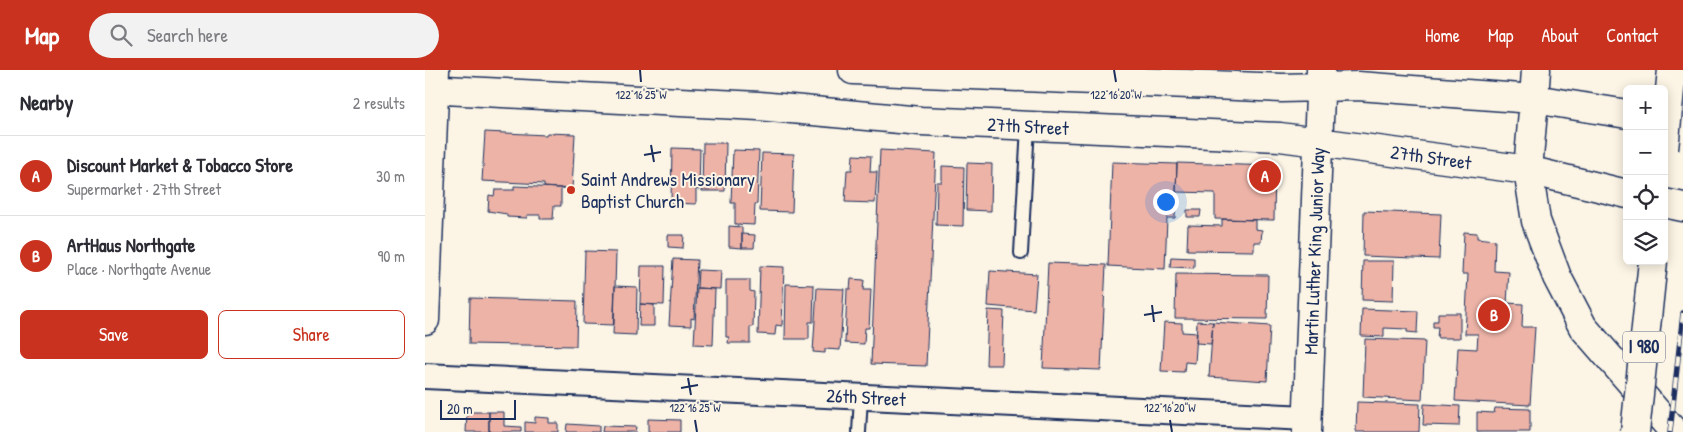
<!DOCTYPE html>
<html lang="en">
<head>
<meta charset="utf-8">
<style>
	body { margin:0; font-family:"Patrick Hand",sans-serif; background:#f2f2f3; color:#2b2b33 }
	.controls { position:absolute; right:15px; top:15px; display:grid; overflow:hidden; border-radius:8px; box-shadow:0 2px 12px #0003 }
	.controls button { width:45px; height:45px; display:grid; place-items:center; padding:0; border:0; border-bottom:1px solid #e1e1e2; background:#fff; color:#2b2b33; font:25px sans-serif }
	.scale { position:absolute; left:15px; bottom:12px; width:76px; box-sizing:border-box; padding-left:5px; border:2px solid #1b2f5e; border-top:0; font-size:14px; line-height:18px; white-space:nowrap; color:#1b2f5e; -webkit-text-stroke:4px #fcf5e5; paint-order:stroke }
	.you { position:absolute; left:740px; top:131px; width:18px; height:18px; margin:-12px; border:4px solid #fff; border-radius:50%; background:#1a73e8; box-shadow:0 0 0 8px #1a73e833 }
	.badge { display:grid; place-items:center; width:32px; height:32px; border-radius:50%; background:#c8321e; color:#fff; font-size:16px; font-weight:700 }
	.pin { position:absolute; translate:-50% -50%; border:2px solid #fff; box-shadow:0 1px 5px #0006 }
	.list { margin:0; padding:0; list-style:none }
	h2 { display:flex; justify-content:space-between; align-items:center; height:65px; margin:0; padding:0 20px; font-size:21px }
	h2 small { font-size:16px; font-weight:400; color:#7c7c81 }
	.list li { display:grid; grid-template-columns:32px 1fr auto; gap:15px; align-items:center; box-sizing:border-box; height:80px; padding:0 20px; border-top:1px solid #e1e1e2 }
	.list b { display:block; font-size:19px; white-space:nowrap }
	.list p { margin:0; font-size:16px; white-space:nowrap; color:#7c7c81 }
	.list em { font-size:16px; font-style:normal; color:#7c7c81 }
	.actions { display:flex; gap:10px; padding:15px 20px }
	.actions a { flex:1; padding:11px 0; border:1px solid #c8321e; border-radius:8px; text-align:center; font-size:18px; color:#c8321e }
	.actions .main { background:#c8321e; color:#fff }
	.icon { flex:none; width:28px; height:28px; fill:none; stroke:currentColor; stroke-width:2; stroke-linecap:round; stroke-linejoin:round }
	.map { position:relative; flex:none; width:1258px; height:362px; overflow:hidden }
	header { display:flex; align-items:center; gap:30px; box-sizing:border-box; height:70px; padding:0 25px; background:#c8321e; color:#fff }
	header strong { font-size:24px }
	nav { display:flex; gap:28px; margin-inline-start:auto; font-size:18px }
	.search { width:350px; height:45px; background:#f2f2f3; display:flex; align-items:center; gap:12px; box-sizing:border-box; padding:0 18px; border-radius:28px; color:#7c7c81; font-size:19px }
	main { display:flex }
	aside { flex:1; background:#fff }
	.map>svg:first-child { display:block }
	.building { fill:#edb3a7; stroke:#1b2f5e }
	.lines { fill:none; stroke-linecap:round; stroke-linejoin:round }
	.lane-casing { stroke:#1b2f5e; stroke-width:16 }
	.street-casing { stroke:#1b2f5e; stroke-width:28 }
	.secondary-casing { stroke:#1b2f5e; stroke-width:31 }
	.highway-casing { stroke:#1b2f5e; stroke-width:31 }
	.lane { stroke:#fcf5e5; stroke-width:12 }
	.street { stroke:#fcf5e5; stroke-width:24 }
	.secondary { stroke:#fcf5e5; stroke-width:28 }
	.highway { stroke:#fcf5e5; stroke-width:28 }
	.rail-casing { stroke:#1b2f5e; stroke-width:5.5 }
	.rail { stroke:#fcf5e5; stroke-width:4; stroke-dasharray:11; stroke-linecap:butt }
	.highway-bridge-casing { stroke:#1b2f5e; stroke-width:31; stroke-linecap:butt }
	.highway-bridge { stroke:#fcf5e5; stroke-width:28 }
	.ticks { fill:none; stroke:#1b2f5e; stroke-width:2 }
	.poi-dot { fill:#c8321e; stroke:#fcf5e5; stroke-width:2 }
	.labels { text-anchor:middle; stroke-width:4; stroke-linejoin:round; paint-order:stroke }
	.shield { fill:#fcf5e5; stroke:#5e6a86; stroke-width:1 }
	.shield-label { font-size:18px; font-weight:bold; fill:#1b2f5e }
	.street-label { font-size:19px; fill:#1b2f5e; stroke:#fcf5e5 }
	.poi-label { font-size:19px; fill:#1b2f5e; stroke:#fcf5e5; text-anchor:start }
	.ticks-label { font-size:12px; text-anchor:middle; fill:#1b2f5e; stroke:#fcf5e5; stroke-width:4; stroke-linejoin:round; paint-order:stroke }
</style>
</head>
<body>
<header>
<strong>Map</strong>
<div class="search"><svg class="icon" aria-label="search" viewBox="0 0 24 24"><circle cx="10" cy="10" r="6"/><path d="M15 15l6 6"/></svg>Search here</div>
<nav><a>Home</a><a>Map</a><a>About</a><a>Contact</a></nav>
</header>
<main>
<aside>
<h2>Nearby<small>2 results</small></h2>
<ul class="list">
<li><span class="badge">A</span><div><b>Discount Market &amp; Tobacco Store</b><p>Supermarket · 27th Street</p></div><em>30 m</em></li>
<li><span class="badge">B</span><div><b>ArtHaus Northgate</b><p>Place · Northgate Avenue</p></div><em>90 m</em></li>
</ul>
<div class="actions"><a class="main">Save</a><a>Share</a></div>
</aside>
<div class="map">
<svg width="1258" height="362" viewBox="0 0 1258 362">
	<rect width="100%" height="100%" fill="#fcf5e5"/>
	<filter id="ink" filterUnits="userSpaceOnUse"><feTurbulence type="fractalNoise" baseFrequency=".02" numOctaves="2"/><feDisplacementMap in="SourceGraphic" scale="10" xChannelSelector="R" yChannelSelector="G"/><feConvolveMatrix kernelMatrix="1 2 1 2 8 2 1 2 1" color-interpolation-filters="sRGB"/></filter>
	<g filter="url(#ink)">
		<!-- building -->
		<path class="building" d="M 60,62 L 121,65 L 122,63 L 150,64 L 147,119 L 119,117 L 119,114 L 57,111 Z
			M 278,73 L 301,73 L 300,121 L 277,121 Z
			M 247,78 L 275,79 L 274,120 L 271,119 L 271,134 L 246,133 Z
			M 308,80 L 334,81 L 332,134 L 330,134 L 329,155 L 310,154 L 310,133 L 306,133 Z
			M 455,80 L 511,83 L 501,296 L 446,294 Z
			M 337,83 L 369,84 L 367,142 L 335,141 Z
			M 428,85 L 446,86 L 445,102 L 452,102 L 450,133 L 420,132 L 422,100 L 427,100 Z
			M 687,92 L 752,94 L 750,148 L 742,148 L 740,199 L 683,196 Z
			M 542,93 L 567,94 L 566,141 L 541,140 Z
			M 752,93 L 850,96 L 849,150 L 790,149 L 790,123 L 751,122 Z
			M 517,96 L 539,97 L 538,156 L 511,155 L 512,112 L 517,112 Z
			M 89,116 L 136,118 L 136,136 L 129,136 L 128,149 L 115,149 L 115,145 L 102,145 L 102,148 L 82,147 L 82,144 L 63,141 L 64,125 L 69,126 L 70,120 L 89,120 Z
			M 762,140 L 776,140 L 775,147 L 762,147 Z
			M 939,141 L 1016,144 L 1014,189 L 938,186 Z
			M 797,149 L 830,150 L 830,159 L 837,160 L 836,172 L 829,172 L 829,181 L 762,180 L 763,155 L 797,156 Z
			M 304,156 L 317,157 L 317,178 L 304,177 Z
			M 1039,162 L 1052,163 L 1052,168 L 1070,170 L 1069,201 L 1084,202 L 1082,233 L 1098,234 L 1097,257 L 1110,257 L 1105,335 L 1030,331 L 1033,278 L 1052,279 L 1053,264 L 1040,264 L 1043,204 L 1037,204 Z
			M 317,164 L 330,165 L 329,178 L 317,178 Z
			M 243,165 L 259,165 L 258,178 L 243,177 Z
			M 160,181 L 191,182 L 189,255 L 158,254 Z
			M 746,187 L 769,188 L 769,198 L 745,197 Z
			M 248,189 L 272,190 L 269,249 L 266,248 L 266,256 L 244,255 Z
			M 938,191 L 969,191 L 968,231 L 937,230 Z
			M 623,193 L 681,195 L 676,300 L 618,298 Z
			M 216,196 L 240,196 L 239,235 L 215,234 Z
			M 335,196 L 359,197 L 357,256 L 351,255 L 350,265 L 333,264 Z
			M 273,200 L 296,201 L 295,219 L 272,218 Z
			M 565,201 L 612,204 L 609,240 L 563,236 Z
			M 751,204 L 843,205 L 842,249 L 750,248 Z
			M 426,209 L 439,210 L 438,220 L 446,220 L 444,258 L 440,258 L 439,274 L 420,273 L 422,219 L 425,219 Z
			M 301,210 L 325,210 L 325,221 L 329,222 L 328,257 L 325,257 L 325,273 L 303,273 L 304,267 L 301,267 Z
			M 361,214 L 389,215 L 388,252 L 384,252 L 384,269 L 360,269 Z
			M 190,216 L 212,217 L 211,265 L 188,264 Z
			M 272,218 L 290,219 L 288,275 L 269,274 Z
			M 392,218 L 419,219 L 415,280 L 400,279 L 400,283 L 388,282 Z
			M 45,228 L 152,231 L 151,276 L 44,274 Z
			M 215,234 L 229,235 L 229,256 L 214,256 Z
			M 937,239 L 993,241 L 992,263 L 982,262 L 982,259 L 959,258 L 959,267 L 936,266 Z
			M 563,240 L 579,241 L 577,295 L 561,295 Z
			M 1013,243 L 1035,243 L 1035,268 L 1012,268 L 1013,257 L 1008,257 L 1008,251 L 1013,251 Z
			M 772,251 L 788,252 L 786,274 L 771,273 Z
			M 739,252 L 757,253 L 757,262 L 772,263 L 770,293 L 760,292 L 759,302 L 736,301 Z
			M 788,252 L 845,256 L 842,311 L 784,307 Z
			M 940,269 L 1000,271 L 997,330 L 938,327 Z
			M 932,332 L 995,334 L 994,362 L 931,362 Z
			M 999,334 L 1035,336 L 1034,356 L 998,355 Z
			M 1070,338 L 1105,339 L 1105,362 L 1052,362 L 1052,342 L 1069,343 Z
			M 42,342 L 64,342 L 64,362 L 41,362 Z
			M 64,342 L 79,342 L 79,356 L 96,357 L 96,362 L 64,362 Z
			M 110,347 L 124,348 L 124,353 L 133,353 L 133,362 L 100,362 L 100,352 L 110,353 Z
			M 223,349 L 255,350 L 255,362 L 223,362 Z
			M 142,354 L 174,356 L 174,362 L 141,362 Z
			M 178,356 L 211,357 L 210,362 L 177,362 Z"/>
		<g class="lines">
			<defs>
				<path id="lane" d="M 596,183 L 603,56
					M 434,362 L 436,327"/>
				<path id="street" d="M 0,306 L 883,348"/>
				<path id="secondary" d="M 428,0 L 857,18 L 933,16 L 1109,29 L 1202,44
					M 0,19 L 334,36 L 496,51 L 855,67 L 1103,100 L 1202,124
					M 1109,29 L 1103,100 L 1111,151 L 1132,207 L 1158,257 L 1249,362
					M 1239,133 L 1258,137
					M 0,250 L 10,0
					M 882,362 L 896,0"/>
				<path id="highway" d="M 1109,29 L 1111,0"/>
			</defs>
			<!-- lane casing -->
			<use href="#lane" class="lane-casing"/>
			<!-- street casing -->
			<use href="#street" class="street-casing"/>
			<!-- secondary casing -->
			<use href="#secondary" class="secondary-casing"/>
			<!-- highway casing -->
			<use href="#highway" class="highway-casing"/>
			<!-- lane -->
			<use href="#lane" class="lane"/>
			<!-- street -->
			<use href="#street" class="street"/>
			<!-- secondary -->
			<use href="#secondary" class="secondary"/>
			<!-- highway -->
			<use href="#highway" class="highway"/>
			<defs>
				<path id="rail" d="M 1245,362 L 1258,243"/>
			</defs>
			<!-- rail casing -->
			<use href="#rail" class="rail-casing"/>
			<!-- rail -->
			<use href="#rail" class="rail"/>
			<defs>
				<path id="highway-bridge" d="M 1239,79 L 1247,0
					M 1210,362 L 1228,191"/>
			</defs>
			<!-- highway-bridge casing -->
			<use href="#highway-bridge" class="highway-bridge-casing"/>
			<!-- highway-bridge -->
			<use href="#highway-bridge" class="highway-bridge"/>
		</g>
	</g>
	<!-- ticks -->
	<path class="ticks" d="M 215,0 L 216,12M 689,0 L 691,12M 226,75 L 229,92M 219,85 L 236,82M 727,235 L 729,252M 719,245 L 737,242M 263,308 L 266,325M 256,318 L 273,315M 270,350 L 272,362M 745,350 L 747,362"/>
	<!-- markers -->
	<circle class="poi-dot" cx="146" cy="120" r="5"/>
	<g class="labels">
		<!-- shield labels -->
		<rect class="shield" x="1198" y="261.5" width="42" height="31" rx="4"/>
		<g class="shield-label">
			<text x="1219" y="283">I 980</text>
		</g>
		<!-- street labels -->
		<g class="street-label">
			<text transform="translate(603 56) rotate(3)" y="7">27th Street</text>
			<text transform="translate(1006 87) rotate(8)" y="7">27th Street</text>
			<text transform="translate(889 181) rotate(-88)" y="7">Martin Luther King Junior Way</text>
			<text transform="translate(441 327) rotate(3)" y="7">26th Street</text>
		</g>
		<!-- poi labels -->
		<g class="poi-label">
			<text x="156" y="116">Saint Andrews Missionary<tspan x="156" dy="22">Baptist Church</tspan></text>
		</g>
	</g>
	<g class="ticks-label">
		<text x="216" y="29">122°16'25"W</text>
		<text x="691" y="29">122°16'20"W</text>
		<text x="270" y="342">122°16'25"W</text>
		<text x="745" y="342">122°16'20"W</text>
	</g>
</svg>
<div class="controls">
<button>+</button>
<button>−</button>
<button><svg class="icon" aria-label="locate" viewBox="0 0 24 24"><circle cx="12" cy="12" r="6"/><path d="M12 2v4M12 18v4M2 12h4M18 12h4"/></svg></button>
<button><svg class="icon" aria-label="layers" viewBox="0 0 24 24"><path d="M12 4l9 5-9 5-9-5zM3 14l9 5 9-5"/></svg></button>
</div>
<div class="scale">20 m</div>
<div class="you"></div>
<div class="pin badge" style="left:840px;top:106px">A</div>
<div class="pin badge" style="left:1069px;top:245px">B</div>
</div>
</main>
</body>
</html>
